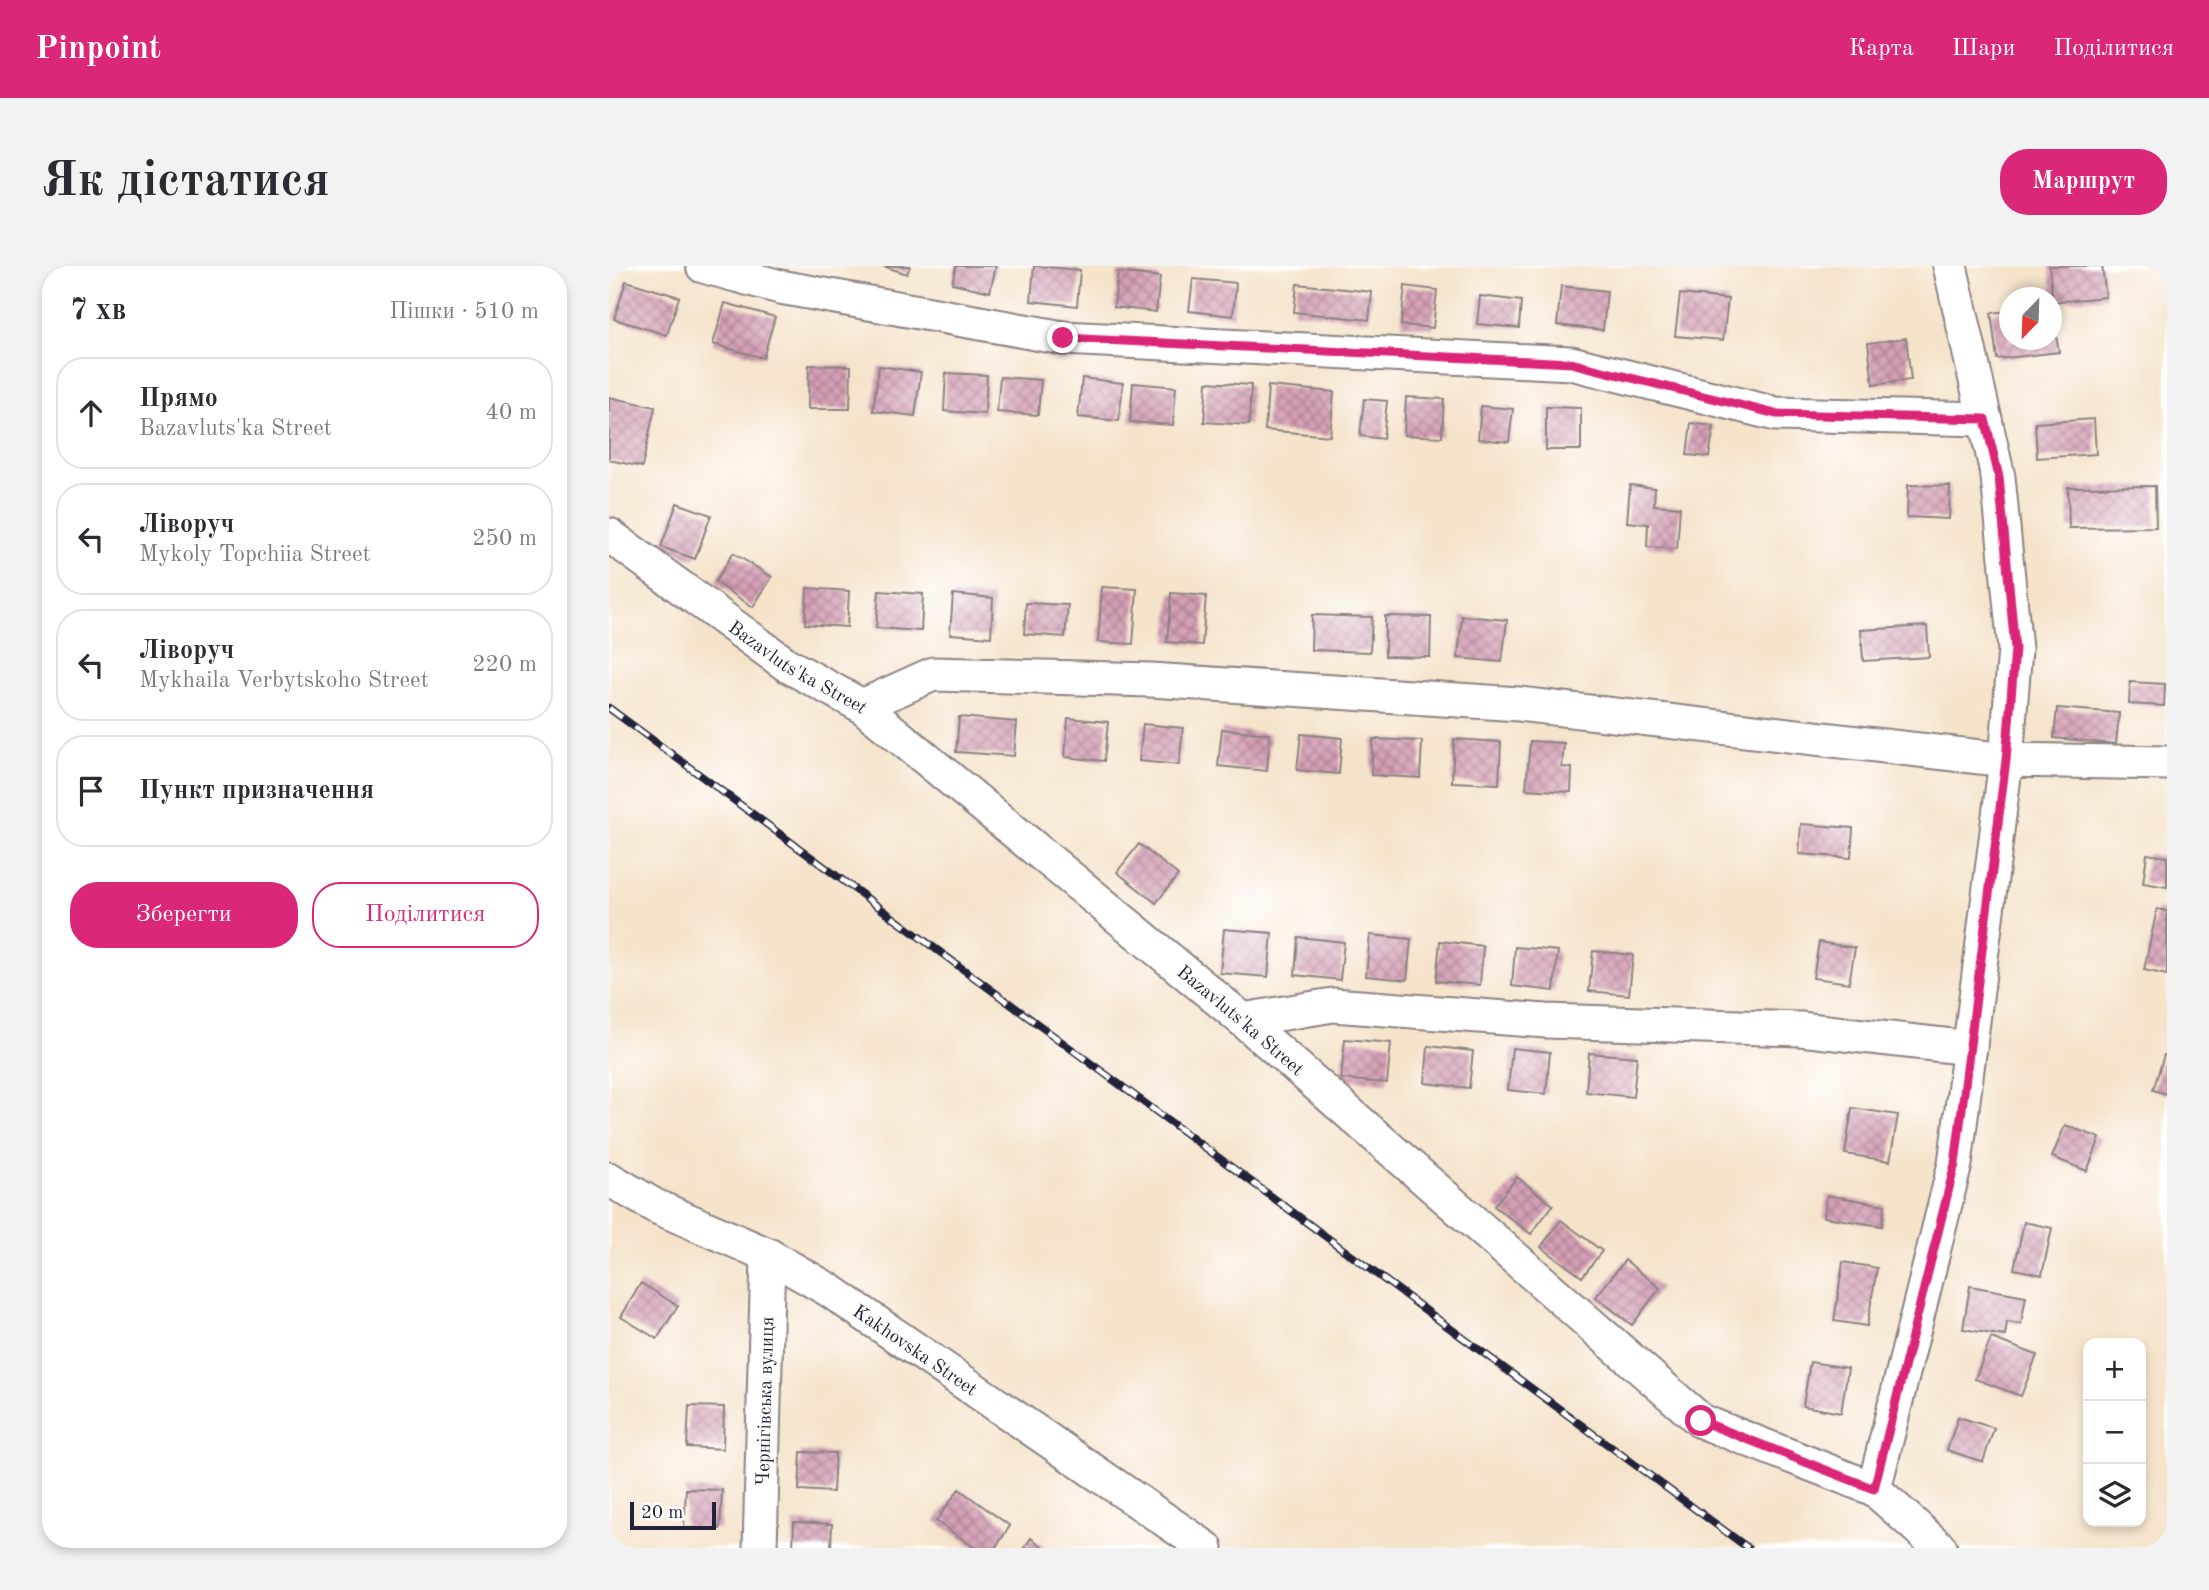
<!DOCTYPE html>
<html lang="uk">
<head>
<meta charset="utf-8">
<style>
	body { margin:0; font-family:"Old Standard TT",serif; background:#f2f2f3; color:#2b2b33 }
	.controls { position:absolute; right:21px; bottom:21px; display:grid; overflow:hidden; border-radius:14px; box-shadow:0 4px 10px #0003 }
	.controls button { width:63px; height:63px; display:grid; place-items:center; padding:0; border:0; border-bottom:2px solid #e1e1e2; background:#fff; color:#2b2b33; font:35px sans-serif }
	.compass { position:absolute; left:1390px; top:21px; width:63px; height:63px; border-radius:50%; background:#fff; box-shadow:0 4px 10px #0003; rotate:203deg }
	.scale { position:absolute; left:21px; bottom:18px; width:86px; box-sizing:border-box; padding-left:7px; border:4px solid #22223b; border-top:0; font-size:19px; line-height:24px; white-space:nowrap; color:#22223b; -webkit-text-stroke:5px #fff; paint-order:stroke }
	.stop { position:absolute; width:21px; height:21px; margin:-16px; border:5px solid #db2777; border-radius:50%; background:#fff }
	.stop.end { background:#db2777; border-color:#fff; box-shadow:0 2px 7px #0008 }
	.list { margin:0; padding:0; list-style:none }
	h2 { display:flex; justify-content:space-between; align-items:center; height:91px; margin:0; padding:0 28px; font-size:30px }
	h2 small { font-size:23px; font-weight:400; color:#7c7c81 }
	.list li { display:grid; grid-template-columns:46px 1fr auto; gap:21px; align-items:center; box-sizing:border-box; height:112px; margin:0 14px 14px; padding:0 14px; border:2px solid #e1e1e2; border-radius:28px }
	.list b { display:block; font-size:26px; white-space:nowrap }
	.list p { margin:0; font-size:23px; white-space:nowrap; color:#7c7c81 }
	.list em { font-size:23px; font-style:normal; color:#7c7c81 }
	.actions { display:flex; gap:14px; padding:21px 28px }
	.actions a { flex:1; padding:16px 0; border:2px solid #db2777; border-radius:28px; text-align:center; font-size:24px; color:#db2777 }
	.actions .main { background:#db2777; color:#fff }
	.icon { flex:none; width:38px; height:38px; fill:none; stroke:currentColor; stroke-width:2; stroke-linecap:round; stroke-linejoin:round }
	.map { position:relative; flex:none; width:1558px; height:1282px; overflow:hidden; border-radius:28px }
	header { display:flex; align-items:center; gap:42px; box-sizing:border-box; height:98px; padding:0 35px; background:#db2777; color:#fff }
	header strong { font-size:33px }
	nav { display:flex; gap:38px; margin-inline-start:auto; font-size:24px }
	.intro { display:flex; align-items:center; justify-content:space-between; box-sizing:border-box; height:168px; padding:0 42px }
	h1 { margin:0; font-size:49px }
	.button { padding:18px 32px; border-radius:28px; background:#db2777; color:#fff; font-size:24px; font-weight:700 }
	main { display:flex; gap:42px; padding:0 42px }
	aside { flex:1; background:#fff; border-radius:28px; box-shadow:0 4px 10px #0003 }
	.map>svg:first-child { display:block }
	.building { fill:url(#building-cross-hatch) }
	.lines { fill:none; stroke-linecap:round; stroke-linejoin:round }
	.minor-casing { stroke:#8c8282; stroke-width:37 }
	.minor { stroke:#fff; stroke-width:33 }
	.rail-casing { stroke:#22223b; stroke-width:8 }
	.rail { stroke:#fff; stroke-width:5; stroke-dasharray:16; stroke-linecap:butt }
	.route { stroke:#db2777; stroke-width:9 }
	.labels { text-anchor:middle; stroke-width:5; stroke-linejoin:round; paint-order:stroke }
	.street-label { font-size:19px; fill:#22223b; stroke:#fff }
</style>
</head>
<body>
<header>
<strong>Pinpoint</strong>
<nav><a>Карта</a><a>Шари</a><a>Поділитися</a></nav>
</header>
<div class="intro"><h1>Як дістатися</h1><a class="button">Маршрут</a></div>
<main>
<aside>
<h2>7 хв<small>Пішки · 510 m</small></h2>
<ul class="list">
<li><svg class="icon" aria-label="ahead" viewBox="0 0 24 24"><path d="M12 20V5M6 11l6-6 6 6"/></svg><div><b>Прямо</b><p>Bazavluts'ka Street</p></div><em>40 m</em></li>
<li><svg class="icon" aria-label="left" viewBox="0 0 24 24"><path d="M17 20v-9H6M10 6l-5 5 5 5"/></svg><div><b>Ліворуч</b><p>Mykoly Topchiia Street</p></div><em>250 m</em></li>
<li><svg class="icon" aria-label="left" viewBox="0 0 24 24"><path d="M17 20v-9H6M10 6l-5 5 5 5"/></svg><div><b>Ліворуч</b><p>Mykhaila Verbytskoho Street</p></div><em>220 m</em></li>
<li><svg class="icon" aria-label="arrive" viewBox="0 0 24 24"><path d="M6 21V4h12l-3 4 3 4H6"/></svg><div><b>Пункт призначення</b></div></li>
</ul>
<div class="actions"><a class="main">Зберегти</a><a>Поділитися</a></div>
</aside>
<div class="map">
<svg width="1558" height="1282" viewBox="0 0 1558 1282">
	<defs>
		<pattern id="building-cross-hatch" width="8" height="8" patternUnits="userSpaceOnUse" patternTransform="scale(1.75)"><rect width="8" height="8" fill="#d59fb5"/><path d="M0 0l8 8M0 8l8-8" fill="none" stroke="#ac8194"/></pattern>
	</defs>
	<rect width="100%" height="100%" fill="#fff"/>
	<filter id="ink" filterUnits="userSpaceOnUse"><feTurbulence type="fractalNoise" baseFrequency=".0143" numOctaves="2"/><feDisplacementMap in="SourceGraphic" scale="14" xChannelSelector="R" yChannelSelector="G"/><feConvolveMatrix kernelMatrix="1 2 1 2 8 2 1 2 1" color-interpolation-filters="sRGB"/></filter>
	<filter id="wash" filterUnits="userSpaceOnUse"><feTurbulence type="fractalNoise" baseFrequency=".00686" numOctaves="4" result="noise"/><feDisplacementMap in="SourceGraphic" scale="28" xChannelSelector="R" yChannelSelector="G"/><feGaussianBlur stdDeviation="1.57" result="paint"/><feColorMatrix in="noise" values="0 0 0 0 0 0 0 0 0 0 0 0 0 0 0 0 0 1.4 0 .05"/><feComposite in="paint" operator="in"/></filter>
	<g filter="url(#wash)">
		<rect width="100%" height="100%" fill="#f5e3ca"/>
		<g id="blocks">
			<!-- building -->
			<path class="building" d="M 274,0 L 301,0 L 298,8 Z
				M 347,0 L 387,0 L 381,26 L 343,17 Z
				M 425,0 L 471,4 L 468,40 L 422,35 Z
				M 1440,0 L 1493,0 L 1497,31 L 1444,36 Z
				M 509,6 L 551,11 L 547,46 L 505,41 Z
				M 584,13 L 627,17 L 624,50 L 580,45 Z
				M 17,15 L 70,31 L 58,69 L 5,53 Z
				M 688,18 L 763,26 L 760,54 L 685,46 Z
				M 796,20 L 828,24 L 824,62 L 792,59 Z
				M 952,20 L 998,25 L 994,64 L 948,59 Z
				M 1071,28 L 1119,33 L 1114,74 L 1066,70 Z
				M 871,30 L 912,35 L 910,62 L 868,58 Z
				M 116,37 L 166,51 L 154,92 L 104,78 Z
				M 1442,38 L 1450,86 L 1388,93 L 1382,47 L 1400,45 L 1400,74 L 1442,74 Z
				M 1297,72 L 1302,114 L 1264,119 L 1259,77 Z
				M 200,99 L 242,100 L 241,143 L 199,143 Z
				M 270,100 L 312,106 L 306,150 L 264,145 Z
				M 337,107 L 378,109 L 376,148 L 335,145 Z
				M 391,111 L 432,114 L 429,149 L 388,146 Z
				M 473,112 L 514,117 L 510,155 L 469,151 Z
				M 598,116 L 642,119 L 640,159 L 595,156 Z
				M 524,117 L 567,121 L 564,159 L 521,156 Z
				M 659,120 L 725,126 L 721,170 L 656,164 Z
				M 0,131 L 46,141 L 33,201 L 0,194 Z
				M 797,131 L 835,133 L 833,171 L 795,169 Z
				M 755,133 L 778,135 L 774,173 L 751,170 Z
				M 872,140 L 904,143 L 900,176 L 869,173 Z
				M 937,141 L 972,142 L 972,184 L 937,184 Z
				M 1485,153 L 1487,188 L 1428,192 L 1426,157 Z
				M 1082,157 L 1105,160 L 1100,191 L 1078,189 Z
				M 1021,219 L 1046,222 L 1045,239 L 1071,241 L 1068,283 L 1038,281 L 1039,258 L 1018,256 Z
				M 1299,219 L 1341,220 L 1340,253 L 1298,251 Z
				M 1546,220 L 1547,261 L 1460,262 L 1459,221 Z
				M 68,237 L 102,249 L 86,293 L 52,281 Z
				M 124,287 L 163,311 L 144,341 L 106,316 Z
				M 493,321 L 528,323 L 524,378 L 489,376 Z
				M 198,322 L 240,325 L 238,361 L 196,358 Z
				M 270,325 L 314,328 L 312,365 L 267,362 Z
				M 562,327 L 597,330 L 593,379 L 558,376 Z
				M 344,328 L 384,332 L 382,371 L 341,368 Z
				M 417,337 L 459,339 L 456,371 L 415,368 Z
				M 703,349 L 763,351 L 761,386 L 702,384 Z
				M 776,350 L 822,351 L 821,391 L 776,390 Z
				M 853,350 L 898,354 L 893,396 L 849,392 Z
				M 1318,360 L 1320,391 L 1254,395 L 1252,364 Z
				M 1521,416 L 1556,418 L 1555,440 L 1520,438 Z
				M 1448,442 L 1510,447 L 1507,478 L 1445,472 Z
				M 350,451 L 408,456 L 405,490 L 347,486 Z
				M 459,452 L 499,456 L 495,495 L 456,491 Z
				M 534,458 L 574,462 L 570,499 L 530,495 Z
				M 613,463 L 661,468 L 658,505 L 609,500 Z
				M 692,468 L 733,472 L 730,508 L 688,504 Z
				M 764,473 L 813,475 L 811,512 L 762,509 Z
				M 845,473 L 892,476 L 890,518 L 843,516 Z
				M 921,475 L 955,477 L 953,501 L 963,502 L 962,526 L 917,523 Z
				M 1192,558 L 1244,562 L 1242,592 L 1190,588 Z
				M 530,578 L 569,609 L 547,637 L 508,606 Z
				M 1538,588 L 1558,591 L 1558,621 L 1534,617 Z
				M 1548,643 L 1558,645 L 1558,709 L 1535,704 Z
				M 615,663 L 663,667 L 659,711 L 611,707 Z
				M 761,669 L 802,673 L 798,714 L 757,710 Z
				M 689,671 L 735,676 L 731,714 L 686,709 Z
				M 831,675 L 874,680 L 871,719 L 827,715 Z
				M 1210,676 L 1246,682 L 1240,717 L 1204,712 Z
				M 906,681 L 949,685 L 945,725 L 903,720 Z
				M 984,685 L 1024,689 L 1020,729 L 980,725 Z
				M 736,773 L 782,777 L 778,817 L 732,813 Z
				M 819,780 L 864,785 L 860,822 L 816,817 Z
				M 903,782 L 941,786 L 937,828 L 899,824 Z
				M 980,787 L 1028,791 L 1024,831 L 977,826 Z
				M 1555,789 L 1558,790 L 1558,828 L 1544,824 Z
				M 1243,842 L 1289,849 L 1281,895 L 1236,888 Z
				M 1456,859 L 1491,872 L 1478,905 L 1443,891 Z
				M 908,911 L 944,939 L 922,968 L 885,940 Z
				M 1218,929 L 1276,939 L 1273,960 L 1215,951 Z
				M 952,954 L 993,985 L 973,1011 L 932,981 Z
				M 1415,956 L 1443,962 L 1433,1009 L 1405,1003 Z
				M 1016,994 L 1051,1022 L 1023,1059 L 987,1031 Z
				M 1234,996 L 1268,1002 L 1258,1060 L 1225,1055 Z
				M 32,1017 L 69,1040 L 48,1073 L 12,1051 Z
				M 1361,1020 L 1417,1030 L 1412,1058 L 1398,1056 L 1396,1070 L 1354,1063 Z
				M 1382,1072 L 1428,1089 L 1412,1130 L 1366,1113 Z
				M 1201,1096 L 1239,1102 L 1232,1147 L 1194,1140 Z
				M 80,1140 L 115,1141 L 114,1183 L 78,1181 Z
				M 1349,1151 L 1385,1162 L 1374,1196 L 1338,1184 Z
				M 192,1186 L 226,1187 L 224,1226 L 190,1224 Z
				M 77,1223 L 113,1224 L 111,1263 L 75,1262 Z
				M 350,1223 L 401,1260 L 386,1282 L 366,1282 L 327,1255 Z
				M 185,1256 L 223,1258 L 222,1282 L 184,1282 Z
				M 422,1272 L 436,1282 L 415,1282 Z"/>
		</g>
	</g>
	<g filter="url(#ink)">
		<use href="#blocks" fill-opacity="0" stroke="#8c8282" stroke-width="2"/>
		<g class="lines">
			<defs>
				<g id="minor">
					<path d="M 94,0 L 171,21 L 454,72 L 962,97 L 1167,148 L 1376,153"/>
					<path id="s1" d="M 0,269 L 178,399 L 253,440 L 634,754 L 1092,1155 L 1265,1223"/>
					<path d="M 253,440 L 324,408 L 542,414 L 910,438 L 1397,494 L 1558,497"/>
					<path d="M 634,754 L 724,739 L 937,755 L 1191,763 L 1361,782"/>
					<path id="s2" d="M 0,913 L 46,940 L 159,989 L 220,1024 L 597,1282"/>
					<path id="s3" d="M 151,1282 L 159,989"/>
					<path d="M 1331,1282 L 1265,1223 L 1346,898 L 1397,494 L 1406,383 L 1389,211 L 1341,0"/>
				</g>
			</defs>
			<!-- minor casing -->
			<use href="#minor" class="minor-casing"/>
			<!-- minor -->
			<use href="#minor" class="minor"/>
			<defs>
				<path id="rail" d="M 0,442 L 1139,1282"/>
			</defs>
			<!-- rail casing -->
			<use href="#rail" class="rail-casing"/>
			<!-- rail -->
			<use href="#rail" class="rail"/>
		</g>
	</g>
	<g class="lines" filter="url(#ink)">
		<!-- route -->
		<path class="route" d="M 454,72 L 962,97 L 1167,148 L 1376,153 L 1390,211 L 1406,383 L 1397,494 L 1346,898 L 1265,1223 L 1092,1155"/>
	</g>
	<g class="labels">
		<!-- street labels -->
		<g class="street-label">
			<text dy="7" stroke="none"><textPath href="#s1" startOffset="231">Bazavluts'ka Street</textPath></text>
			<text dy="7" stroke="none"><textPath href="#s1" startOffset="798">Bazavluts'ka Street</textPath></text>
			<text dy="7" stroke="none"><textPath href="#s2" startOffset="352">Kakhovska Street</textPath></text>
			<text dy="7" stroke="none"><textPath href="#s3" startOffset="147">Чернігівська вулиця</textPath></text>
		</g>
	</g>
</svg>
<div class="controls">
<button>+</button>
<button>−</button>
<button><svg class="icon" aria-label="layers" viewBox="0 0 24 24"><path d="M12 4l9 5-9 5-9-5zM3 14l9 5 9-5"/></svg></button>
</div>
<svg class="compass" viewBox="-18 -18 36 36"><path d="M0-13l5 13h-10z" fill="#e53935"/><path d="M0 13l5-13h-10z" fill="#7c7c81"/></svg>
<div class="scale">20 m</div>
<div class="stop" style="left:1092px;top:1155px"></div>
<div class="stop end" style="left:454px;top:72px"></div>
</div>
</main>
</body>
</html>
